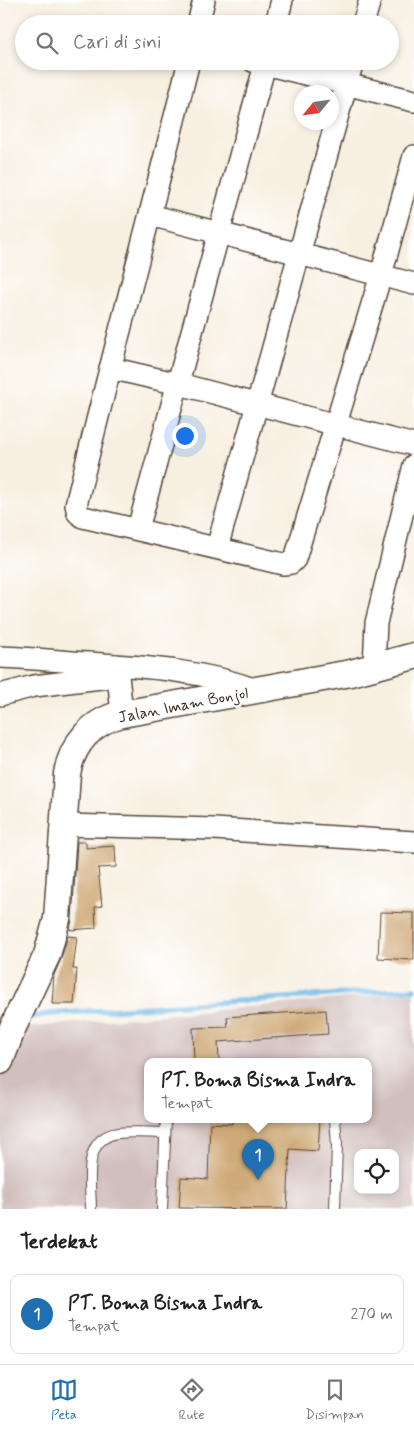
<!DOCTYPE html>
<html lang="id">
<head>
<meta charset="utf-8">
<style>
	body { margin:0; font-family:Mynerve,sans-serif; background:#f6f6f6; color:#202124 }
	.controls { position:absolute; right:15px; bottom:15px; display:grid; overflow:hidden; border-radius:10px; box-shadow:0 2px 8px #0003 }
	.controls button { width:45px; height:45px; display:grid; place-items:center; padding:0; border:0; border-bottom:1px solid #e0e0e0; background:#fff; color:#202124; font:25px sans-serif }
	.compass { position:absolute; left:294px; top:85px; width:45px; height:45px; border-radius:50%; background:#fff; box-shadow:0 2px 8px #0003; rotate:241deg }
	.you { position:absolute; left:184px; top:435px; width:18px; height:18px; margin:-12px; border:4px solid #fff; border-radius:50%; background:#1a73e8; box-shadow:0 0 0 8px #1a73e833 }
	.badge { display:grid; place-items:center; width:32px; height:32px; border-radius:50%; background:#1f6fb2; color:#fff; font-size:16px; font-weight:700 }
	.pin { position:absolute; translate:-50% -41px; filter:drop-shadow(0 1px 2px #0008) }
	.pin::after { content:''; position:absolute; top:26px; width:18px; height:15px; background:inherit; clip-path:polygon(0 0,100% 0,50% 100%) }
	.popup { position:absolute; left:144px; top:1058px; width:228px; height:65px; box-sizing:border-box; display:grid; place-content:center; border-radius:10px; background:#fff; filter:drop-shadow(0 1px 4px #0005); font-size:16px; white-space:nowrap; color:#757577 }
	.popup b { font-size:19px; color:#202124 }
	.popup::after { content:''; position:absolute; left:50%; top:100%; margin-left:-10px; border:10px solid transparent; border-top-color:#fff }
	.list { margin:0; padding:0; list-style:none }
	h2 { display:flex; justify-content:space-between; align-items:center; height:65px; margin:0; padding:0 20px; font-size:21px }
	h2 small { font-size:16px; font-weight:400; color:#757577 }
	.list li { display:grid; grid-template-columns:32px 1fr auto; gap:15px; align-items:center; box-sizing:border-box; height:80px; margin:0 10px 10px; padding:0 10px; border:1px solid #e0e0e0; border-radius:10px }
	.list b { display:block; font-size:19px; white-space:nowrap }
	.list p { margin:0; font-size:16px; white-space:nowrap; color:#757577 }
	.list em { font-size:16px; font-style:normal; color:#757577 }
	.icon { flex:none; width:28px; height:28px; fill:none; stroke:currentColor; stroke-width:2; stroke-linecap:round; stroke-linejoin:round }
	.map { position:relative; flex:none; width:414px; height:1209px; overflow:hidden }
	.search { position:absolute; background:#fff; box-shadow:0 2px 8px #0003; left:15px; right:15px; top:15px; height:55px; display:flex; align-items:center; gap:12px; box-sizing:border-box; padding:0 18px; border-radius:28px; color:#757577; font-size:19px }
	.sheet { height:155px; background:#fff }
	nav { display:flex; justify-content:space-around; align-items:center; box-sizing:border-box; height:70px; border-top:1px solid #e0e0e0; background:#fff; font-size:14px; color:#757577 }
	nav a { display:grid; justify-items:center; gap:2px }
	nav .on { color:#1f6fb2 }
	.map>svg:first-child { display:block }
	.industrial { fill:#d1bfbd; fill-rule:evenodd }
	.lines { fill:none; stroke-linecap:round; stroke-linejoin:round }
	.stream { stroke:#6fbae8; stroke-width:5.5 }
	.building { fill:#cfa977 }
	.service-casing { stroke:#57483b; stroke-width:12 }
	.minor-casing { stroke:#57483b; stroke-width:24 }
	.tertiary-casing { stroke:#57483b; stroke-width:29 }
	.service { stroke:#fff; stroke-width:10 }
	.minor { stroke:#fff; stroke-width:21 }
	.tertiary { stroke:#fff; stroke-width:26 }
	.labels { text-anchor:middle; stroke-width:5; stroke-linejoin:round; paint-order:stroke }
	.street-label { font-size:16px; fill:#3b2a1e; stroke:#fff }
</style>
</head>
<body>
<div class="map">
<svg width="414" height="1209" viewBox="0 0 414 1209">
	<rect width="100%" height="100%" fill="#fff"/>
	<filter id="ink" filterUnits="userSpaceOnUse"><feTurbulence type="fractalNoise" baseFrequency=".02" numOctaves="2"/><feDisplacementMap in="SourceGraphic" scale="10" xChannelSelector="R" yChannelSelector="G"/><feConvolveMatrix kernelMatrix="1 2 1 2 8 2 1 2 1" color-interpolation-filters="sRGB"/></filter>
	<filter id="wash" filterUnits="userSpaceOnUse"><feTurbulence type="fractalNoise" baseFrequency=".0096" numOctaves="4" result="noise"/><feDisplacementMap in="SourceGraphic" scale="20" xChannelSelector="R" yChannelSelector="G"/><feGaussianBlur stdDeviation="1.12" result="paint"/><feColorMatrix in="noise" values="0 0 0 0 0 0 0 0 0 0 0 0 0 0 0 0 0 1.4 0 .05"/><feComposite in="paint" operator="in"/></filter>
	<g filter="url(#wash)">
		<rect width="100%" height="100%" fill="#f7efe0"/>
		<!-- industrial -->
		<path class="industrial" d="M 414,992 L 414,1209 L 0,1209 L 0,1030 ZM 148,1061 L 368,1061 L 368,1119 L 148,1119 ZM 358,1153 L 395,1153 L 395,1190 L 358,1190 Z"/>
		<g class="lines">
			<!-- stream -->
			<path class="stream" d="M 25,1018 L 49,1014 L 414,989"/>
		</g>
		<g id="blocks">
			<!-- building -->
			<path class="building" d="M 77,842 L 86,842 L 86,848 L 115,846 L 116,867 L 98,868 L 102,906 L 95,907 L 96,928 L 70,930 L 72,920 Z
				M 380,912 L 414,913 L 414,960 L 378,958 Z
				M 68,936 L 77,937 L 73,969 L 77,969 L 74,1004 L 52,1004 L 54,975 L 61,959 Z
				M 326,1010 L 328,1034 L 218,1042 L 219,1061 L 194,1061 L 193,1028 L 228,1027 L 227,1017 Z
				M 232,1119 L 320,1119 L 318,1151 L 290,1149 L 287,1209 L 179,1208 L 181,1177 L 208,1179 L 210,1123 L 232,1124 Z"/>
		</g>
	</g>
	<g filter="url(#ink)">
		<use href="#blocks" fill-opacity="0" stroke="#57483b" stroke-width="1"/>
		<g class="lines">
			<defs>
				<path id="service" d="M 91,1209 C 91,1183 81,1138 118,1133 C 133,1131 150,1133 165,1133
					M 162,1209 L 166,1119
					M 335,1209 L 337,1145 L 335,1119"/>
				<path id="minor" d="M 198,24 L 204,0
					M 276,24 L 282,0
					M 363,24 L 370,0
					M 189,61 C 152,209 112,357 76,505 L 78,513 L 83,517 L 283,564 L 291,563 L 295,559 L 381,275 L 414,156
					M 253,61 L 414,101
					M 150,215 L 414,284
					M 110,368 L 179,384 L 414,445
					M 138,529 L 266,61
					M 217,548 L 353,61
					M 0,657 C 29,658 58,661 88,663 C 144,667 203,670 256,690
					M 117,665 L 122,714
					M 374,667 L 376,623 L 414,465
					M 0,695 L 34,686 L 118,676
					M 65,825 L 214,829 L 414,842"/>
				<path id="tertiary" d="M 0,1061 L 13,1027 L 47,955 L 57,919 L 67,774 C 72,744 92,721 122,714 L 351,673 L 414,656"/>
			</defs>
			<!-- service casing -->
			<use href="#service" class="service-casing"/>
			<!-- minor casing -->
			<use href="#minor" class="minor-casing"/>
			<!-- tertiary casing -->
			<use href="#tertiary" class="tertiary-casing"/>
			<!-- service -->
			<use href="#service" class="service"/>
			<!-- minor -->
			<use href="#minor" class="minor"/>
			<!-- tertiary -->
			<use href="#tertiary" class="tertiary"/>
		</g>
	</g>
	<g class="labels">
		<!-- street labels -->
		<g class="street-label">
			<text transform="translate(183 704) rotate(-11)" y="6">Jalan Imam Bonjol</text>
		</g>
	</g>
</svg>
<div class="controls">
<button><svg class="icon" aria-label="locate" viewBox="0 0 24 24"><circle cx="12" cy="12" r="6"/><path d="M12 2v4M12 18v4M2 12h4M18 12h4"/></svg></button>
</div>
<svg class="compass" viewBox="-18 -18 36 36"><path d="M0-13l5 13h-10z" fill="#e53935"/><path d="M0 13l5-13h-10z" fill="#757577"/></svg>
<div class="you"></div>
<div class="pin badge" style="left:258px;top:1180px">1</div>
<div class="popup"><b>PT. Boma Bisma Indra</b>Tempat</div>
<div class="search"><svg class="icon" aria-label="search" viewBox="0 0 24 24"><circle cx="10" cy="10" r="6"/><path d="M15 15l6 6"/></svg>Cari di sini</div>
</div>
<section class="sheet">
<h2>Terdekat<small></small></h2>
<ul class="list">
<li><span class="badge">1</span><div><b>PT. Boma Bisma Indra</b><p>Tempat</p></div><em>270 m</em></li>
</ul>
</section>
<nav>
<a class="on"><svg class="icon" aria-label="map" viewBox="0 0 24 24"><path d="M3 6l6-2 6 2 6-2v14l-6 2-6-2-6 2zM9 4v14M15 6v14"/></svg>Peta</a>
<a><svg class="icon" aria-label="directions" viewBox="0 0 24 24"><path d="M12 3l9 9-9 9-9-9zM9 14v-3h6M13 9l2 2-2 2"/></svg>Rute</a>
<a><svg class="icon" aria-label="saved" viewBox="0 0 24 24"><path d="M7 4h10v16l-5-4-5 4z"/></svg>Disimpan</a>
</nav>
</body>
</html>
